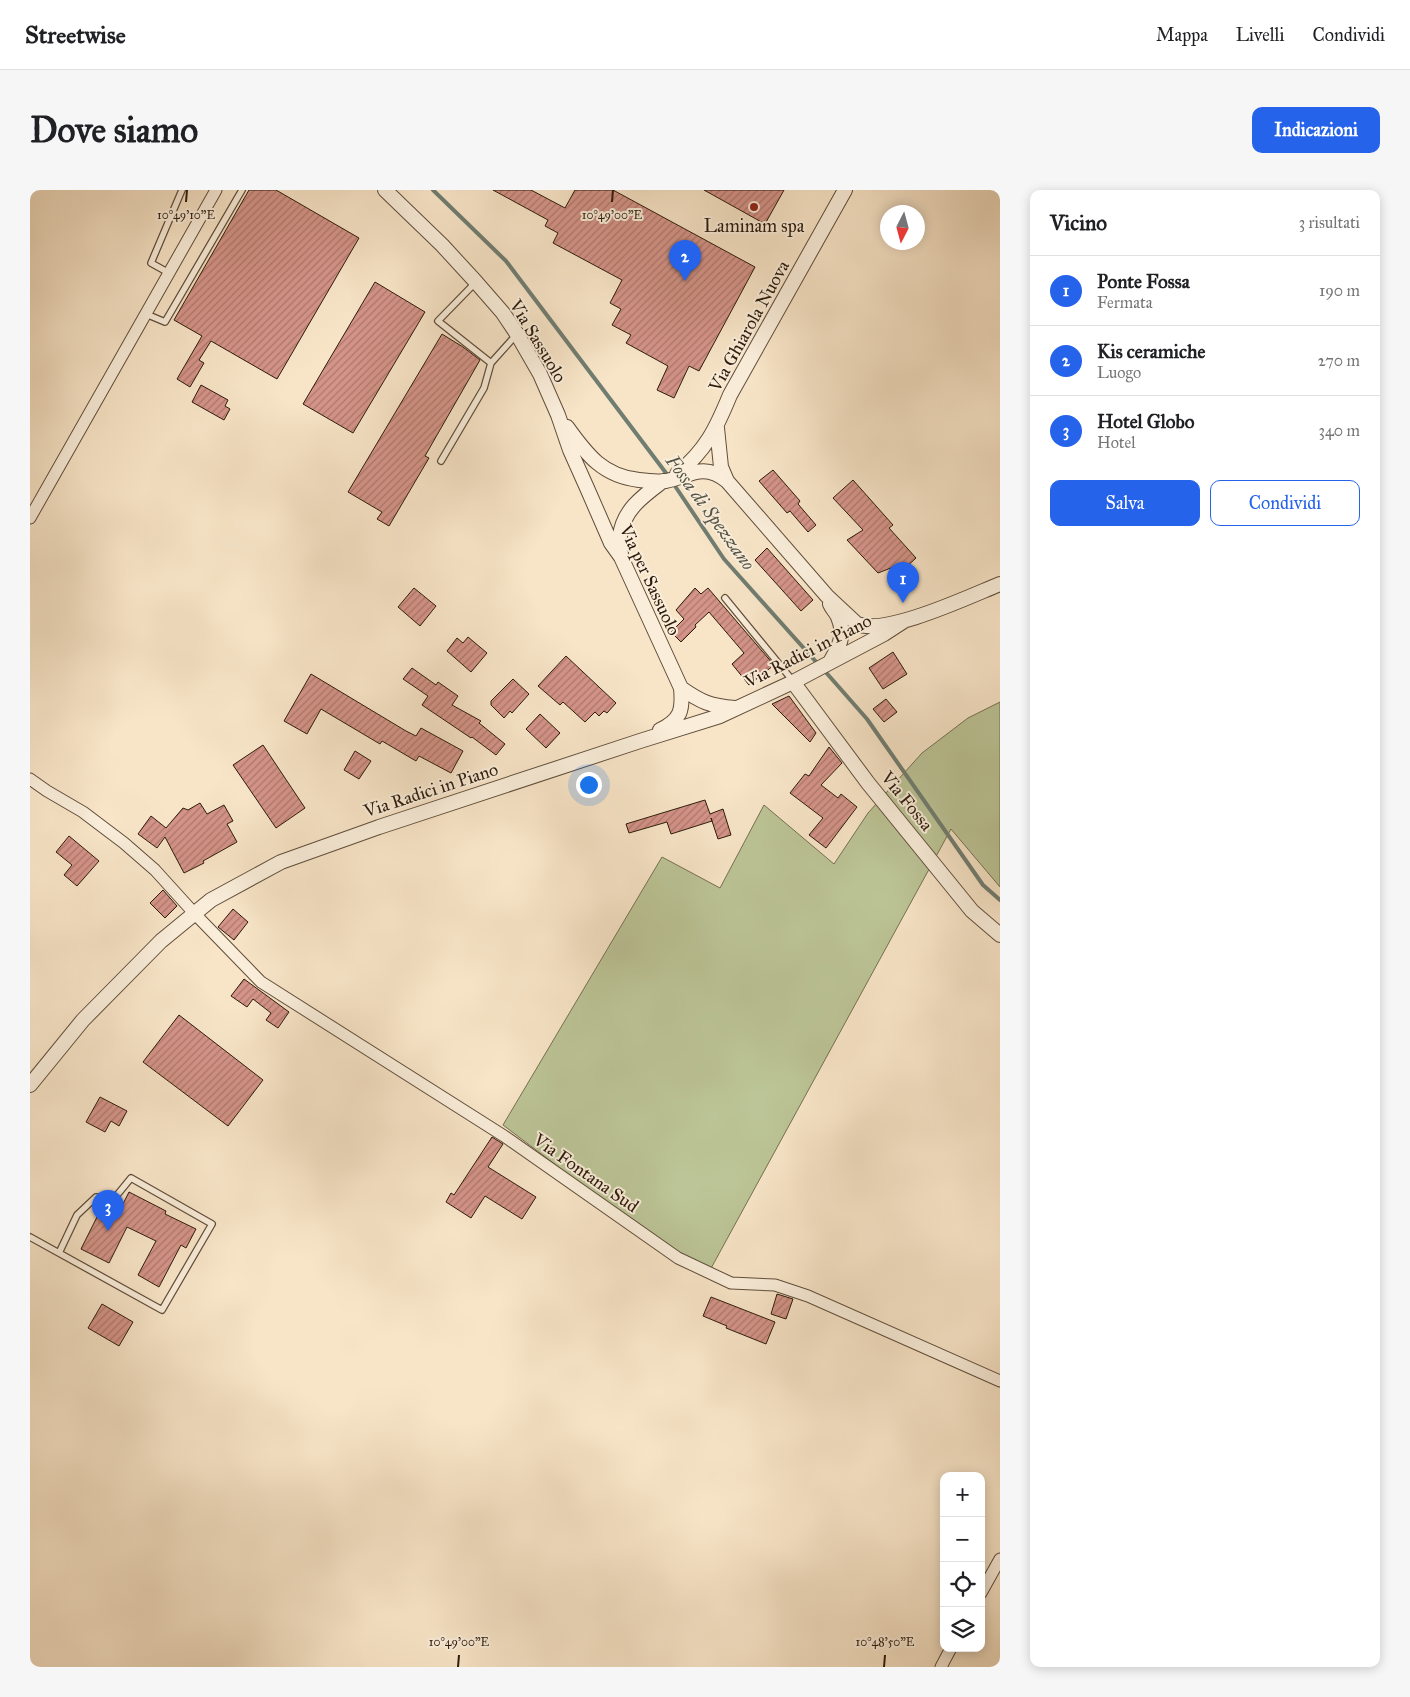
<!DOCTYPE html>
<html lang="it">
<head>
<meta charset="utf-8">
<style>
	body { margin:0; font-family:"IM FELL Great Primer",serif; background:#f6f6f6; color:#202124 }
	.controls { position:absolute; right:15px; bottom:15px; display:grid; overflow:hidden; border-radius:10px; box-shadow:0 2px 12px #0003 }
	.controls button { width:45px; height:45px; display:grid; place-items:center; padding:0; border:0; border-bottom:1px solid #e0e0e0; background:#fff; color:#202124; font:25px sans-serif }
	.compass { position:absolute; left:850px; top:15px; width:45px; height:45px; border-radius:50%; background:#fff; box-shadow:0 2px 12px #0003; rotate:186deg }
	.you { position:absolute; left:558px; top:594px; width:18px; height:18px; margin:-12px; border:4px solid #fff; border-radius:50%; background:#1a73e8; box-shadow:0 0 0 8px #1a73e833 }
	.badge { display:grid; place-items:center; width:32px; height:32px; border-radius:50%; background:#2563eb; color:#fff; font-size:16px; font-weight:700 }
	.pin { position:absolute; translate:-50% -41px; filter:drop-shadow(0 1px 2px #0008) }
	.pin::after { content:''; position:absolute; top:26px; width:18px; height:15px; background:inherit; clip-path:polygon(0 0,100% 0,50% 100%) }
	.list { margin:0; padding:0; list-style:none }
	h2 { display:flex; justify-content:space-between; align-items:center; height:65px; margin:0; padding:0 20px; font-size:21px }
	h2 small { font-size:16px; font-weight:400; color:#757577 }
	.list li { display:grid; grid-template-columns:32px 1fr auto; gap:15px; align-items:center; box-sizing:border-box; height:70px; padding:0 20px; border-top:1px solid #e0e0e0 }
	.list b { display:block; font-size:19px; white-space:nowrap }
	.list p { margin:0; font-size:16px; white-space:nowrap; color:#757577 }
	.list em { font-size:16px; font-style:normal; color:#757577 }
	.actions { display:flex; gap:10px; padding:15px 20px }
	.actions a { flex:1; padding:11px 0; border:1px solid #2563eb; border-radius:10px; text-align:center; font-size:18px; color:#2563eb }
	.actions .main { background:#2563eb; color:#fff }
	.icon { flex:none; width:28px; height:28px; fill:none; stroke:currentColor; stroke-width:2; stroke-linecap:round; stroke-linejoin:round }
	.map { position:relative; flex:none; width:970px; height:1477px; overflow:hidden; border-radius:10px }
	header { display:flex; align-items:center; gap:30px; box-sizing:border-box; height:70px; padding:0 25px; background:#fff; border-bottom:1px solid #e0e0e0 }
	header strong { font-size:24px }
	nav { display:flex; gap:28px; margin-inline-start:auto; font-size:18px }
	.intro { display:flex; align-items:center; justify-content:space-between; box-sizing:border-box; height:120px; padding:0 30px }
	h1 { margin:0; font-size:35px }
	.button { padding:12px 22px; border-radius:10px; background:#2563eb; color:#fff; font-size:18px; font-weight:700 }
	main { display:flex; gap:30px; padding:0 30px }
	aside { flex:1; background:#fff; border-radius:10px; box-shadow:0 2px 12px #0003 }
	.map>svg:first-child { display:block }
	.green { fill:#bcc597; stroke:#747050 }
	.lines { fill:none; stroke-linecap:round; stroke-linejoin:round }
	.stream { stroke:#707d71; stroke-width:4 }
	.building { fill:url(#building-hatch); stroke:#2d1a0a }
	.service-casing { stroke:#604d3a; stroke-width:8 }
	.minor-casing { stroke:#604d3a; stroke-width:13 }
	.tertiary-casing { stroke:#604d3a; stroke-width:16 }
	.service { stroke:#faeedb; stroke-width:5.5 }
	.minor { stroke:#faeedb; stroke-width:11 }
	.tertiary { stroke:#faeedb; stroke-width:14 }
	.ticks { fill:none; stroke:#2d1a0a; stroke-width:2 }
	.poi-dot { fill:#8f2418; stroke:#faeedb; stroke-width:2 }
	.labels { text-anchor:middle; stroke-width:4; stroke-linejoin:round; paint-order:stroke }
	.poi-label { font-size:18px; fill:#2d1a0a; stroke:#faeedb }
	.street-label { font-size:18px; fill:#2d1a0a; stroke:#faeedb }
	.water-label { font-size:19px; font-style:italic; fill:#545446; stroke:#faeedb }
	.ticks-label { font-size:12px; text-anchor:middle; fill:#2d1a0a; stroke:#faeedb; stroke-width:4; stroke-linejoin:round; paint-order:stroke }
</style>
</head>
<body>
<header>
<strong>Streetwise</strong>
<nav><a>Mappa</a><a>Livelli</a><a>Condividi</a></nav>
</header>
<div class="intro"><h1>Dove siamo</h1><a class="button">Indicazioni</a></div>
<main>
<div class="map">
<svg width="970" height="1477" viewBox="0 0 970 1477">
	<defs>
		<pattern id="building-hatch" width="6" height="6" patternUnits="userSpaceOnUse" patternTransform="scale(1.25)"><rect width="6" height="6" fill="#d59489"/><path d="M-1 1l2-2M0 6l6-6M5 7l2-2" fill="none" stroke="#ad786e"/></pattern>
	</defs>
	<rect width="100%" height="100%" fill="#f8e5c8"/>
	<filter id="stains"><feTurbulence type="fractalNoise" baseFrequency=".004" numOctaves="4"/><feColorMatrix values="0 0 0 0 .2 0 0 0 0 .09 0 0 0 0 .02 0 0 0 .5 -.17"/></filter>
	<radialGradient id="worn" r=".72"><stop offset=".6" stop-color="#630" stop-opacity="0"/><stop offset="1" stop-color="#630" stop-opacity=".3"/></radialGradient>
	<!-- green -->
	<path class="green" d="M 970,512 L 970,697 L 921,639 L 679,1082 L 646,1066 L 473,935 L 632,667 L 690,698 L 734,615 L 804,674 L 838,623 L 892,563 L 938,528 Z"/>
	<g class="lines">
		<!-- stream -->
		<path class="stream" d="M 403,0 L 476,71 L 639,287
			M 643,293 L 694,369 L 788,474
			M 793,479 L 837,529 L 953,695 L 970,710"/>
	</g>
	<!-- building -->
	<path class="building" d="M 219,0 L 246,0 L 329,48 L 247,189 L 181,151 L 169,170 L 174,173 L 160,197 L 147,189 L 172,146 L 144,130 Z
		M 463,0 L 501,0 L 535,18 L 545,0 L 583,0 L 725,77 L 669,181 L 659,176 L 644,208 L 627,200 L 638,176 L 596,153 L 601,145 L 582,135 L 591,119 L 580,113 L 592,90 L 523,53 L 528,43 L 515,36 L 518,30 Z
		M 674,0 L 754,0 L 735,34 Z
		M 345,92 L 395,122 L 323,243 L 273,214 Z
		M 412,144 L 433,157 L 450,170 L 395,266 L 399,268 L 359,336 L 347,329 L 352,322 L 318,302 Z
		M 171,195 L 198,210 L 195,216 L 200,219 L 194,230 L 162,212 Z
		M 743,280 L 770,311 L 768,314 L 786,335 L 778,342 L 760,321 L 757,323 L 729,291 Z
		M 823,290 L 863,335 L 859,338 L 886,368 L 871,382 L 866,376 L 848,383 L 817,350 L 833,340 L 803,308 Z
		M 737,358 L 783,410 L 771,421 L 725,370 Z
		M 384,398 L 406,416 L 390,436 L 368,417 Z
		M 665,398 L 671,404 L 678,398 L 744,475 L 719,495 L 702,474 L 714,463 L 679,422 L 665,435 L 666,437 L 651,452 L 641,442 L 654,429 L 646,420 Z
		M 438,447 L 457,463 L 441,482 L 417,461 L 427,448 L 433,453 Z
		M 863,462 L 877,484 L 853,499 L 839,478 Z
		M 536,466 L 586,513 L 577,523 L 574,521 L 569,526 L 565,522 L 555,532 L 533,512 L 530,515 L 508,496 Z
		M 382,478 L 406,495 L 408,492 L 428,506 L 422,515 L 451,531 L 449,533 L 475,554 L 466,565 L 442,547 L 441,548 L 392,515 L 398,506 L 373,489 Z
		M 281,484 L 376,541 L 386,546 L 391,538 L 433,561 L 421,583 L 389,566 L 386,571 L 352,551 L 350,554 L 291,519 L 277,544 L 254,531 Z
		M 483,489 L 499,504 L 482,523 L 480,521 L 474,528 L 461,515 L 461,511 Z
		M 759,506 L 786,543 L 780,552 L 742,514 Z
		M 856,509 L 867,522 L 854,532 L 843,519 Z
		M 510,524 L 530,543 L 516,558 L 496,539 Z
		M 233,555 L 275,618 L 246,638 L 203,575 Z
		M 799,557 L 812,573 L 791,595 L 808,608 L 811,604 L 827,617 L 796,658 L 779,645 L 793,628 L 760,603 L 775,584 L 779,586 Z
		M 325,561 L 341,571 L 329,589 L 314,580 Z
		M 675,610 L 680,624 L 693,619 L 701,645 L 688,649 L 681,628 L 682,631 L 641,644 L 637,632 L 599,643 L 596,634 Z
		M 170,613 L 177,624 L 194,615 L 203,631 L 197,634 L 207,652 L 173,671 L 174,673 L 154,683 L 135,647 L 127,658 L 108,644 L 121,626 L 136,638 L 153,618 L 158,620 Z
		M 39,646 L 69,671 L 47,696 L 34,685 L 42,675 L 26,662 Z
		M 133,700 L 147,716 L 135,728 L 120,713 Z
		M 203,719 L 218,732 L 204,750 L 188,737 Z
		M 214,789 L 259,822 L 248,838 L 236,830 L 241,823 L 223,809 L 217,817 L 201,806 Z
		M 149,825 L 233,890 L 198,936 L 113,872 Z
		M 70,907 L 97,921 L 89,936 L 81,931 L 75,942 L 56,932 Z
		M 462,947 L 473,954 L 458,977 L 506,1007 L 492,1029 L 455,1006 L 441,1028 L 416,1012 L 421,1003 L 424,1005 Z
		M 99,1002 L 136,1021 L 135,1024 L 166,1039 L 156,1058 L 151,1055 L 129,1097 L 108,1085 L 126,1051 L 97,1037 L 79,1073 L 51,1059 L 71,1019 L 87,1026 Z
		M 747,1104 L 763,1109 L 756,1129 L 741,1124 Z
		M 681,1107 L 745,1132 L 736,1154 L 696,1138 L 697,1136 L 673,1126 Z
		M 72,1114 L 103,1132 L 89,1156 L 58,1138 Z"/>
	<g class="lines">
		<defs>
			<path id="service" d="M 139,83 L 121,73 L 152,0
				M 446,92 L 408,131 L 461,173
				M 116,124 L 135,132 L 212,0
				M 411,271 L 454,198 L 461,173 L 487,144
				M 695,408 L 763,491
				M 0,1047 L 132,1120 L 182,1034 L 101,988 L 83,1010 L 66,1007 L 47,1025 L 29,1063"/>
			<path id="minor" d="M 0,328 L 186,0
				M 0,589 L 17,601 L 53,622 L 94,653 L 125,680 L 164,723 L 231,792 L 474,946 L 648,1068 L 701,1093 L 745,1095 L 778,1106 L 970,1191
				M 951,1403 L 970,1369
				M 911,1477 L 921,1458"/>
			<path id="tertiary" d="M 355,0 L 412,55 L 446,92 L 473,123 L 487,144 L 510,184 L 528,225 L 540,260 L 557,298 L 581,353 L 591,367 L 651,498 C 653,520 651,530 630,540
				M 537,237 C 557,265 573,286 609,290 C 617,291 627,292 636,291 C 660,286 673,272 697,291 L 797,406 L 827,434 C 856,446 940,406 970,394
				M 687,238 L 691,277 L 697,291
				M 647,284 C 676,260 686,239 700,205 L 815,0
				M 591,366 C 591,360 589,352 590,346 C 593,320 613,306 633,291
				M 800,414 C 802,419 806,422 808,427 C 816,445 809,457 800,472
				M 763,492 L 838,593 L 942,721 L 970,745
				M 651,498 C 671,512 680,516 705,518
				M 0,895 L 53,830 L 131,751 L 181,710 L 251,672 L 349,637 L 610,551 L 690,526 L 763,492 L 854,444 L 874,431"/>
		</defs>
		<!-- service casing -->
		<use href="#service" class="service-casing"/>
		<!-- minor casing -->
		<use href="#minor" class="minor-casing"/>
		<!-- tertiary casing -->
		<use href="#tertiary" class="tertiary-casing"/>
		<!-- service -->
		<use href="#service" class="service"/>
		<!-- minor -->
		<use href="#minor" class="minor"/>
		<!-- tertiary -->
		<use href="#tertiary" class="tertiary"/>
	</g>
	<!-- ticks -->
	<path class="ticks" d="M 156,12 L 157,0M 582,12 L 583,0M 428,1477 L 429,1465M 854,1477 L 855,1465"/>
	<!-- markers -->
	<circle class="poi-dot" cx="724" cy="17" r="5"/>
	<g class="labels">
		<!-- poi labels -->
		<g class="poi-label">
			<text x="724" y="42">Laminam spa</text>
		</g>
		<!-- street labels -->
		<g class="street-label">
			<text transform="translate(719 136) rotate(-61)" y="6">Via Ghiarola Nuova</text>
			<text transform="translate(508 151) rotate(59)" y="6">Via Sassuolo</text>
			<text transform="translate(620 390) rotate(65)" y="6">Via per Sassuolo</text>
			<text transform="translate(778 461) rotate(-27)" y="6">Via Radici in Piano</text>
			<text transform="translate(401 600) rotate(-18)" y="6">Via Radici in Piano</text>
			<text transform="translate(877 611) rotate(51)" y="6">Via Fossa</text>
			<text transform="translate(556 983) rotate(35)" y="6">Via Fontana Sud</text>
		</g>
		<!-- water labels -->
		<g class="water-label">
			<text transform="translate(681 322) rotate(54)" y="7">Fossa di Spezzano</text>
		</g>
	</g>
	<g class="ticks-label">
		<text x="156" y="29">10°49'10"E</text>
		<text x="582" y="29">10°49'00"E</text>
		<text x="429" y="1456">10°49'00"E</text>
		<text x="855" y="1456">10°48'50"E</text>
	</g>
	<rect width="100%" height="100%" filter="url(#stains)"/>
	<rect width="100%" height="100%" fill="url(#worn)"/>
</svg>
<div class="controls">
<button>+</button>
<button>−</button>
<button><svg class="icon" aria-label="locate" viewBox="0 0 24 24"><circle cx="12" cy="12" r="6"/><path d="M12 2v4M12 18v4M2 12h4M18 12h4"/></svg></button>
<button><svg class="icon" aria-label="layers" viewBox="0 0 24 24"><path d="M12 4l9 5-9 5-9-5zM3 14l9 5 9-5"/></svg></button>
</div>
<svg class="compass" viewBox="-18 -18 36 36"><path d="M0-13l5 13h-10z" fill="#e53935"/><path d="M0 13l5-13h-10z" fill="#757577"/></svg>
<div class="you"></div>
<div class="pin badge" style="left:873px;top:413px">1</div>
<div class="pin badge" style="left:655px;top:91px">2</div>
<div class="pin badge" style="left:78px;top:1041px">3</div>
</div>
<aside>
<h2>Vicino<small>3 risultati</small></h2>
<ul class="list">
<li><span class="badge">1</span><div><b>Ponte Fossa</b><p>Fermata</p></div><em>190 m</em></li>
<li><span class="badge">2</span><div><b>Kis ceramiche</b><p>Luogo</p></div><em>270 m</em></li>
<li><span class="badge">3</span><div><b>Hotel Globo</b><p>Hotel</p></div><em>340 m</em></li>
</ul>
<div class="actions"><a class="main">Salva</a><a>Condividi</a></div>
</aside>
</main>
</body>
</html>
